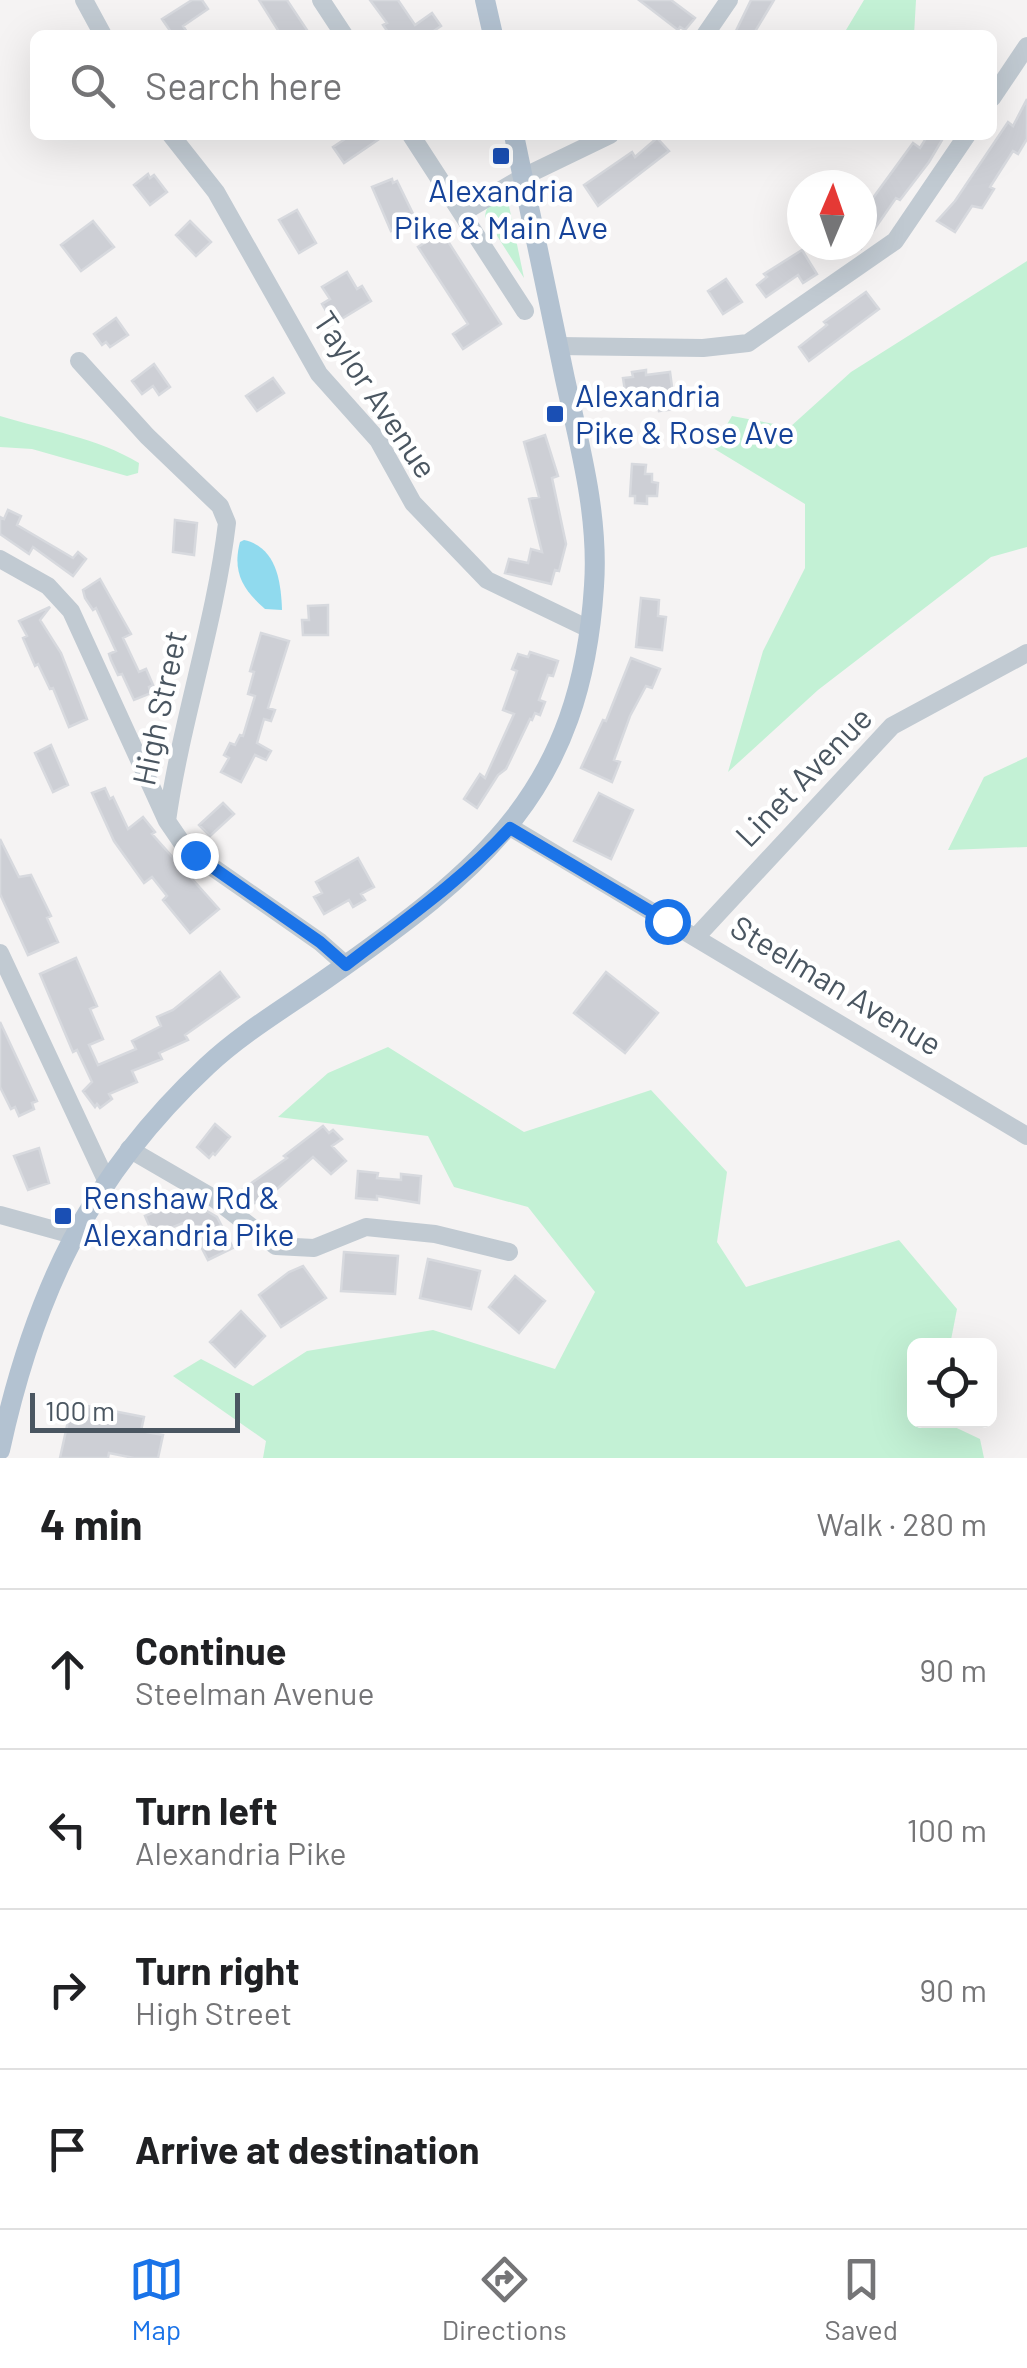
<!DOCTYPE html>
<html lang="en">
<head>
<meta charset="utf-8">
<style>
	body { margin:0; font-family:Barlow,sans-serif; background:#f2f2f2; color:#202124 }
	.controls { position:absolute; right:30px; bottom:30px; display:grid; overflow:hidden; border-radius:15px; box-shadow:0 10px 40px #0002 }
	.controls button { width:90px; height:90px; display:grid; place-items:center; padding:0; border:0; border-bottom:2px solid #e0e0e0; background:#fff; color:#202124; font:50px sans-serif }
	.compass { position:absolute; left:787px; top:170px; width:90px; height:90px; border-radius:50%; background:#fff; box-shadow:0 10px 40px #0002; rotate:2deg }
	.scale { position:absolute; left:30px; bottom:25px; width:210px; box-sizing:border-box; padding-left:10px; border:5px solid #4a5661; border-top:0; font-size:28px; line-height:35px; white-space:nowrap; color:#4a5661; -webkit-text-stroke:8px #fff; paint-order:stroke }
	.stop { position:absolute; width:30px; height:30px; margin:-22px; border:8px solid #1a73e8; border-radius:50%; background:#fff }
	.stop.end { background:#1a73e8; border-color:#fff; box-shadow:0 2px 10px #0008 }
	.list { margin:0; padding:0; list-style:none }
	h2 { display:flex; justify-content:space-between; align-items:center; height:130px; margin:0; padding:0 40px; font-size:42px }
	h2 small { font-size:32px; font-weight:400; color:#757577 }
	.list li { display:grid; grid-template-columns:65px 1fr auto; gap:30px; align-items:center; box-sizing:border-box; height:160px; padding:0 40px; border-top:2px solid #e0e0e0 }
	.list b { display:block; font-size:38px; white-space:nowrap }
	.list p { margin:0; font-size:32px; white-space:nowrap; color:#757577 }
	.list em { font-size:32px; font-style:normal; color:#757577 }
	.icon { flex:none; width:55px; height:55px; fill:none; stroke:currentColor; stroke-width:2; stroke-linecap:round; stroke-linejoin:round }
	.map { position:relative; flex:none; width:1027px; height:1458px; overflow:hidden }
	.search { position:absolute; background:#fff; box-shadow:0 10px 40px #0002; left:30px; right:30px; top:30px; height:110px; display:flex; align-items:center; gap:25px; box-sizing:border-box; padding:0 35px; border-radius:15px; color:#757577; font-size:38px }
	.sheet { height:770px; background:#fff }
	nav { display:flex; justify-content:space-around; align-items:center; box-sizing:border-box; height:140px; border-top:2px solid #e0e0e0; background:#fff; font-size:28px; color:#757577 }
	nav a { display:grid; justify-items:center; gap:5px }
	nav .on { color:#1a73e8 }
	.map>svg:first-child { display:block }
	.green { fill:#c3f1d5 }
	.water { fill:#90daee }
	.building { fill:#cdcfd5; stroke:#d7d9de; stroke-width:2.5 }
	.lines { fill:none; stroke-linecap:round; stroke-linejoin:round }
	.minor { stroke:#c1cad2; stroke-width:18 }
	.major { stroke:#b3c2d1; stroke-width:20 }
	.route { stroke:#1a73e8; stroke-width:12 }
	.transit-dot { fill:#1a4fb4; stroke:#fff; stroke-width:4 }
	.labels { text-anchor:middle; stroke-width:9; stroke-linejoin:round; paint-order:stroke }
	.transit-label { font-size:32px; fill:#164399; stroke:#fff; text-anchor:start }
	.street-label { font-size:32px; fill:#4a5661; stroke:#fff }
</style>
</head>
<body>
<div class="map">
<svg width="1027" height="1458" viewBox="0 0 1027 1458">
	<rect width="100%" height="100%" fill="#f5f3f3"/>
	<!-- green -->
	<path class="green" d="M 864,0 L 916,0 L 914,35 L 843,35 Z
		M 501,203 L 509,206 L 524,278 L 485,217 C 486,206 490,204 501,203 Z
		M 1027,261 L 1027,547 L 991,557 L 818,690 L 728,772 L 763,651 L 805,568 L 805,504 L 713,448 L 732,416 L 790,427 L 851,372 Z
		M 0,416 C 46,430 98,438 139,463 L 138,473 L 127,476 L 32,449 L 0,447 Z
		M 1027,757 L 1027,847 L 948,850 L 984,777 Z
		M 388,1047 L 524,1132 L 651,1090 L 727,1172 L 717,1242 L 746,1287 L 899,1240 L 957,1309 L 950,1345 L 914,1346 L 914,1420 L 942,1421 L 980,1439 L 984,1458 L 263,1458 L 266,1441 L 173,1376 L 201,1359 L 253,1386 L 307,1351 L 433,1330 L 555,1369 L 595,1292 L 528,1207 L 454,1187 L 428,1136 L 278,1117 L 328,1073 Z"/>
	<!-- water -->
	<path class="water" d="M 244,540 C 276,547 281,580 282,610 L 265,609 C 243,590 232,572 240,542 Z"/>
	<!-- building -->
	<path class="building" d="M 192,0 L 202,0 L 208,9 L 183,26 L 189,35 L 173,35 L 162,19 Z
		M 259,0 L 287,0 L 307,30 L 299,35 L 281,35 Z
		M 370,0 L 398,0 L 415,25 L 432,13 L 441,26 L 428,35 L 390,35 L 383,25 L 387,23 Z
		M 639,0 L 671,0 L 695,18 L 685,30 L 680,27 L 678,30 Z
		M 751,0 L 774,0 L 753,35 L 734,35 Z
		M 1027,99 L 1027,139 L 1018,154 L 1013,151 L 990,187 L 994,189 L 982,208 L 972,206 L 955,232 L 937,221 L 955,201 L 1008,122 L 1013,126 Z
		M 351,135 L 385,135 L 344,163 L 333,147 Z
		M 928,135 L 945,135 L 929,162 L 900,200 L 896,198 L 862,247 L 862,213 L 913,143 L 920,148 Z
		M 657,138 L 669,151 L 598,206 L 584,185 L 632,152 L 635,157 Z
		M 148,174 L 150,178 L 154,175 L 167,192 L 150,205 L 134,185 Z
		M 392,179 L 393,183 L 397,181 L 416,220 L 391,231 L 372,187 Z
		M 297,210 L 316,243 L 299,253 L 279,220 Z
		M 93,221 L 114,247 L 81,271 L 61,245 Z
		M 190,221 L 211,242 L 196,256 L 176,235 Z
		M 442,232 L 501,324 L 463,349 L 453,334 L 468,324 L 418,247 Z
		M 802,250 L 817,274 L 803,283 L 798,275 L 766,297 L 757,285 L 767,277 L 764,274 Z
		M 347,272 L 357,289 L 362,286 L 371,301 L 338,321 L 334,314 L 329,316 L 322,304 L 330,299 L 322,287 Z
		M 726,279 L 742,302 L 723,314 L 708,291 Z
		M 866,292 L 879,309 L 809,361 L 799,347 L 827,325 L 824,322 Z
		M 116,318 L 128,335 L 110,347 L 106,342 L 102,345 L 94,334 Z
		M 154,364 L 170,387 L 159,395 L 153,386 L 142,394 L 132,381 Z
		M 646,370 L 646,375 L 670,372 L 675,409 L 659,411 L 656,395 L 626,397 L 623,378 L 633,377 L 632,372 Z
		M 273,378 L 284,393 L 257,411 L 246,396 Z
		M 545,435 L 558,476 L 552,478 L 566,544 L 559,571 L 555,570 L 551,584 L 505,573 L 509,559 L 528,563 L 531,549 L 542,552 L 529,499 L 539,497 L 524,442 Z
		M 632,464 L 646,465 L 645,474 L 652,474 L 652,482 L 658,483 L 657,496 L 647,496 L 647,504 L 635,503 L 635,496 L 630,496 Z
		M 8,510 L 21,516 L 17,525 L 73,558 L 78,552 L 86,559 L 73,576 L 33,547 L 29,554 L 0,534 L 0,517 L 4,519 Z
		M 175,520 L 197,523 L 194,555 L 173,552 Z
		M 100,579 L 131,634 L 123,638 L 139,672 L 146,669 L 153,685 L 149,687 L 151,693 L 134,700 L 122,674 L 118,675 L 111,660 L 109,654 L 116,651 L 96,608 L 93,610 L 85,598 L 83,590 Z
		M 641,598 L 659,600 L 658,616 L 666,617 L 662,650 L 636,647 Z
		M 328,605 L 328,635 L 303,635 L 302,620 L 309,620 L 308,606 Z
		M 50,607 L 40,620 L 61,653 L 87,719 L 69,727 L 53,688 L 50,689 L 38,664 L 35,666 L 23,638 L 27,636 L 19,621 Z
		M 261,633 L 289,641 L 268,708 L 275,710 L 271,721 L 264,719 L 257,743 L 271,751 L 266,760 L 255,755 L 241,782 L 221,772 L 229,758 L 224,755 L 230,743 L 235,745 L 240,735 L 243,736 L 255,696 L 248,694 L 254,672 L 250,671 Z
		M 530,652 L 558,661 L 553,676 L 548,675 L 539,700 L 545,702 L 540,715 L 535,713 L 532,720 L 530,719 L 506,769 L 498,775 L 477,808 L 464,799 L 480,774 L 485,778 L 514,714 L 503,710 L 517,671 L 512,669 L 518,654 L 528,657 Z
		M 631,658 L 660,669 L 652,688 L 646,686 L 630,716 L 614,760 L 620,762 L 612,782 L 581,768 L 603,720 L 606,721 Z
		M 51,745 L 68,785 L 53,792 L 35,753 Z
		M 105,788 L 110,799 L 113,797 L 128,829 L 143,817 L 155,832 L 152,834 L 219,909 L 190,933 L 163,900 L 167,896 L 152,877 L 144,883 L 114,841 L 92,793 Z
		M 599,793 L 633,810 L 611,859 L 574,841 Z
		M 223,803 L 234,814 L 210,836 L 199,825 Z
		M 0,839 L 19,877 L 31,875 L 51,916 L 47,918 L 58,942 L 28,955 L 0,894 Z
		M 358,858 L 374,887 L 361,894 L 365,900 L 353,907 L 349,900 L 324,914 L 314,897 L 322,893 L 316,882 Z
		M 76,958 L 97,1006 L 90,1009 L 103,1039 L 89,1045 L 98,1065 L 136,1049 L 132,1041 L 161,1026 L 157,1017 L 173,1010 L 220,972 L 239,997 L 185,1035 L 188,1040 L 159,1053 L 162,1059 L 132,1071 L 137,1082 L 109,1094 L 112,1099 L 100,1108 L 97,1104 L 95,1107 L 83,1091 L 92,1082 L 77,1050 L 73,1052 L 40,974 Z
		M 606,972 L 658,1013 L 625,1053 L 574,1013 Z
		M 0,1022 L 37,1101 L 32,1103 L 34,1109 L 19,1116 L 15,1107 L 11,1109 L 0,1087 Z
		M 215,1124 L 230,1137 L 215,1155 L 213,1153 L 209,1158 L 197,1147 Z
		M 323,1126 L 329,1133 L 333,1130 L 342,1139 L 332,1146 L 346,1161 L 331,1174 L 313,1157 L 277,1189 L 275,1187 L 255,1203 L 243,1189 L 287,1158 L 284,1156 Z
		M 39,1148 L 49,1183 L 28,1190 L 14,1156 Z
		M 358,1171 L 378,1173 L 377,1178 L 401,1180 L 401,1174 L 421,1176 L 419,1203 L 377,1196 L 377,1200 L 356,1198 Z
		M 181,1196 L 217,1217 L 233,1248 L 208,1260 L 188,1221 L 153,1235 L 145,1216 L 177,1202 Z
		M 344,1252 L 398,1256 L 395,1294 L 341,1291 Z
		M 428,1259 L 480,1271 L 471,1309 L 420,1298 Z
		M 303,1266 L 326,1298 L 281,1327 L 259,1295 L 289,1272 Z
		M 515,1276 L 545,1301 L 519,1333 L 489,1307 Z
		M 241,1311 L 265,1336 L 235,1367 L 210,1342 Z
		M 72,1403 L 144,1417 L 141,1431 L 163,1435 L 158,1458 L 134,1458 L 109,1453 L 108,1458 L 60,1458 Z"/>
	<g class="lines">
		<!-- minor -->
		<path class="minor" d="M 84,0 L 103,35
			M 321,0 L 344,35
			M 705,35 L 729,0
			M 992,98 L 1027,46
			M 171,135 L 216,192 L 319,374 L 378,440 L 413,503 L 487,580 L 589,629
			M 411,135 L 525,311
			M 462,213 L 523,177 L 610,135
			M 558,346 L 703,348 L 748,343 L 895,241 L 967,135
			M 79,361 L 147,436 L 220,506 L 227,523 C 215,624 181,721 167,821 L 182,843 L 195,855 L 320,942 L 346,965
			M 0,559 L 48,586 L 71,611 L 167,821
			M 510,827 L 1027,1136
			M 696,937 L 892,726 L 1027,653
			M 0,953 L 106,1180
			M 129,1149 L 215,1199 L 276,1246 L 314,1248 L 366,1227 L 435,1234 L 509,1252
			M 0,1215 L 73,1235"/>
		<!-- major -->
		<path class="major" d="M 485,0 L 493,35
			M 0,1450 C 34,1294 89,1176 207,1066 C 242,1033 286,1007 326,979 C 483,869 581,791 594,586 C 599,516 580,447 565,379 C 548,298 531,216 514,135"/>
	</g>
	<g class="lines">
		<!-- route -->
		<path class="route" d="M 195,855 L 320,942 L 346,965 C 403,921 461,881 510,828 L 667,921"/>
	</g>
	<!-- markers -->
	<g class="transit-dot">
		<rect x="491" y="146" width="20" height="20" rx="5"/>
		<rect x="545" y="404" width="20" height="20" rx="5"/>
		<rect x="53" y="1206" width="20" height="20" rx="5"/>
	</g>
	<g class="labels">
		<!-- transit labels -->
		<g class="transit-label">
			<text x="501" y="202" text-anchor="middle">Alexandria<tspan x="501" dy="37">Pike &amp; Main Ave</tspan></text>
			<text x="575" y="407">Alexandria<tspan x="575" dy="37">Pike &amp; Rose Ave</tspan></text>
			<text x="83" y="1209">Renshaw Rd &amp;<tspan x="83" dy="37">Alexandria Pike</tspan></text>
		</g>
		<!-- street labels -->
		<g class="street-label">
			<text transform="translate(375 395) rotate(56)" y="11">Taylor Avenue</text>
			<text transform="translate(160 708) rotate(-78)" y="11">High Street</text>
			<text transform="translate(804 777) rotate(-46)" y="11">Linet Avenue</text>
			<text transform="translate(836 986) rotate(31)" y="11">Steelman Avenue</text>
		</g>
	</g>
</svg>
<div class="controls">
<button><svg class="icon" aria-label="locate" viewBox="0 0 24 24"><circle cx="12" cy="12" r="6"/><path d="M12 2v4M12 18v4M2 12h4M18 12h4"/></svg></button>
</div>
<svg class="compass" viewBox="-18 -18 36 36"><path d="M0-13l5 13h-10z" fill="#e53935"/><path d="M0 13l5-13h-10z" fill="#757577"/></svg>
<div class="scale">100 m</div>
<div class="stop" style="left:667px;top:921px"></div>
<div class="stop end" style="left:195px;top:855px"></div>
<div class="search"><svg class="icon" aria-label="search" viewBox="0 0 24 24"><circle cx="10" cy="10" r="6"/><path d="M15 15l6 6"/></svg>Search here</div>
</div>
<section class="sheet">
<h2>4 min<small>Walk · 280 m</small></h2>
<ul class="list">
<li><svg class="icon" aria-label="ahead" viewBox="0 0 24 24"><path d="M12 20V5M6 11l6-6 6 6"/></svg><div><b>Continue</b><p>Steelman Avenue</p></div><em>90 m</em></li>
<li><svg class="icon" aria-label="left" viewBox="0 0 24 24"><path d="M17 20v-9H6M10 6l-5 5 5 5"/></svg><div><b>Turn left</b><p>Alexandria Pike</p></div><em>100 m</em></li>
<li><svg class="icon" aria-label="right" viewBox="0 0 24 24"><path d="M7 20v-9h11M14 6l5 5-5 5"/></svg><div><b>Turn right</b><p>High Street</p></div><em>90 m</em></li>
<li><svg class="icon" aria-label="arrive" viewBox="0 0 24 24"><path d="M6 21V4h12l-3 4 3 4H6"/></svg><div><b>Arrive at destination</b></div></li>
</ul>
</section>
<nav>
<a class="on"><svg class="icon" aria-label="map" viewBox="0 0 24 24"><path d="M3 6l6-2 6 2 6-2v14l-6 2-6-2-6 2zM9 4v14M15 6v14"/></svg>Map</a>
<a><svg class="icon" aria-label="directions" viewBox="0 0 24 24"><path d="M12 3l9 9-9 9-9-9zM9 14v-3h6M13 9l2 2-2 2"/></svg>Directions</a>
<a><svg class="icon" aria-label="saved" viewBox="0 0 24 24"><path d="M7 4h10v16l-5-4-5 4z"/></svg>Saved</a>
</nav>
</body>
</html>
